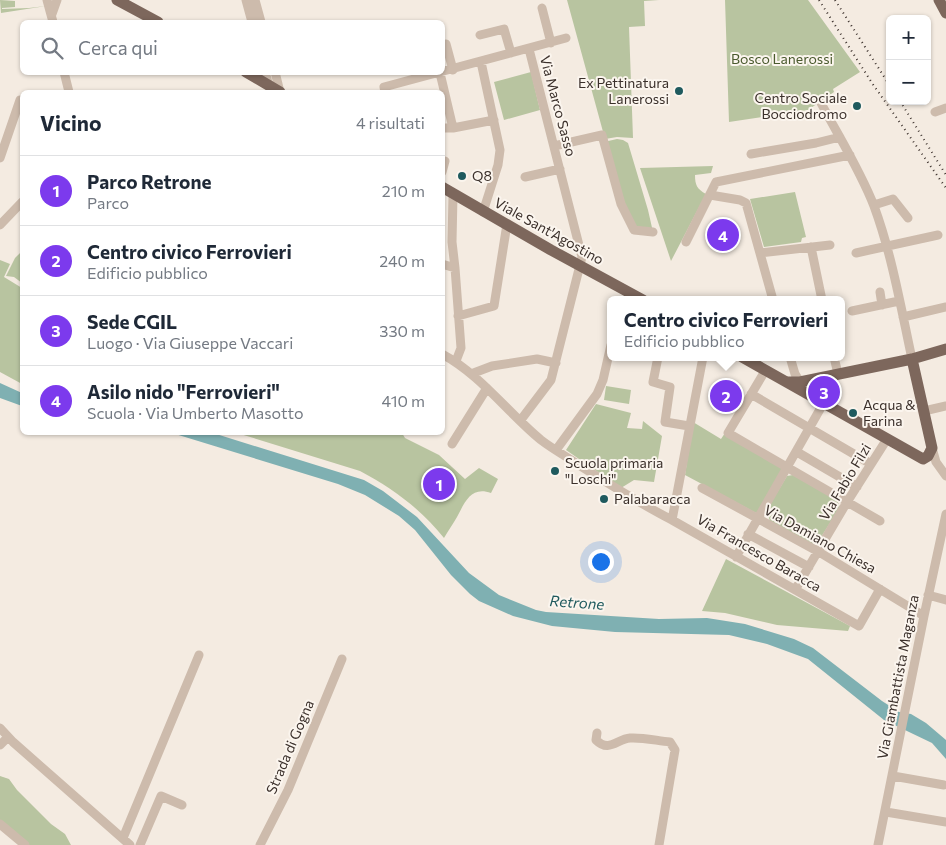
<!DOCTYPE html>
<html lang="it">
<head>
<meta charset="utf-8">
<style>
	body { margin:0; font-family:Commissioner,sans-serif; background:#f6f6f7; color:#1f2937 }
	.controls { position:absolute; right:15px; top:15px; display:grid; overflow:hidden; border-radius:8px; box-shadow:0 1px 4px #0004 }
	.controls button { width:45px; height:45px; display:grid; place-items:center; padding:0; border:0; border-bottom:1px solid #e0e1e3; background:#fff; color:#1f2937; font:25px sans-serif }
	.you { position:absolute; left:600px; top:561px; width:18px; height:18px; margin:-12px; border:4px solid #fff; border-radius:50%; background:#1a73e8; box-shadow:0 0 0 8px #1a73e833 }
	.badge { display:grid; place-items:center; width:32px; height:32px; border-radius:50%; background:#7c3aed; color:#fff; font-size:16px; font-weight:700 }
	.pin { position:absolute; translate:-50% -50%; border:2px solid #fff; box-shadow:0 1px 5px #0006 }
	.popup { position:absolute; left:607px; top:296px; width:238px; height:65px; box-sizing:border-box; display:grid; place-content:center; border-radius:8px; background:#fff; filter:drop-shadow(0 1px 4px #0005); font-size:16px; white-space:nowrap; color:#747a83 }
	.popup b { font-size:19px; color:#1f2937 }
	.popup::after { content:''; position:absolute; left:50%; top:100%; margin-left:-10px; border:10px solid transparent; border-top-color:#fff }
	.list { margin:0; padding:0; list-style:none }
	h2 { display:flex; justify-content:space-between; align-items:center; height:65px; margin:0; padding:0 20px; font-size:21px }
	h2 small { font-size:16px; font-weight:400; color:#747a83 }
	.list li { display:grid; grid-template-columns:32px 1fr auto; gap:15px; align-items:center; box-sizing:border-box; height:70px; padding:0 20px; border-top:1px solid #e0e1e3 }
	.list b { display:block; font-size:19px; white-space:nowrap }
	.list p { margin:0; font-size:16px; white-space:nowrap; color:#747a83 }
	.list em { font-size:16px; font-style:normal; color:#747a83 }
	.icon { flex:none; width:28px; height:28px; fill:none; stroke:currentColor; stroke-width:2; stroke-linecap:round; stroke-linejoin:round }
	.map { position:relative; flex:none; width:946px; height:845px; overflow:hidden }
	.search { position:absolute; background:#fff; box-shadow:0 1px 4px #0004; left:20px; top:20px; width:425px; height:55px; display:flex; align-items:center; gap:12px; box-sizing:border-box; padding:0 18px; border-radius:8px; color:#747a83; font-size:19px }
	.panel { position:absolute; background:#fff; box-shadow:0 1px 4px #0004; left:20px; top:90px; width:425px; height:345px; border-radius:8px }
	.map>svg:first-child { display:block }
	.green { fill:#b8c4a0 }
	.water { fill:#7fb0b2 }
	.lines { fill:none; stroke-linecap:round; stroke-linejoin:round }
	.minor { stroke:#cdbbac; stroke-width:9 }
	.major { stroke:#7d675c; stroke-width:11 }
	.rail { stroke:#3b302b; stroke-width:2; stroke-dasharray:1 4; stroke-linecap:butt }
	.poi-dot { fill:#1f5a5e; stroke:#fbf5ee; stroke-width:2 }
	.labels { text-anchor:middle; stroke-width:4; stroke-linejoin:round; paint-order:stroke }
	.park-label { font-size:14px; fill:#4a5a2e; stroke:#fbf5ee }
	.poi-label { font-size:14px; fill:#3b302b; stroke:#fbf5ee; text-anchor:start }
	.street-label { font-size:14px; fill:#3b302b; stroke:#fbf5ee }
	.water-label { font-size:15px; font-style:italic; fill:#1f5a5e; stroke:#fbf5ee }
</style>
</head>
<body>
<div class="map">
<svg width="946" height="845" viewBox="0 0 946 845">
	<rect width="100%" height="100%" fill="#f4ebe1"/>
	<!-- green -->
	<path class="green" d="M 0,0 L 15,1 L 15,7 L 2,8 L 2,9 L 29,8 L 46,6 L 1,13 Z
		M 567,0 L 659,0 L 644,1 L 645,26 L 629,27 L 633,138 L 617,137 L 605,139 Z
		M 725,0 L 808,0 L 860,72 L 833,89 L 834,92 L 808,110 L 729,122 Z
		M 531,72 L 540,110 L 504,120 L 494,82 Z
		M 617,139 L 623,140 L 628,143 L 648,210 L 653,232 L 634,230 L 604,142 Z
		M 713,166 L 711,173 L 695,175 C 695,185 697,189 706,194 L 671,261 L 640,168 Z
		M 795,192 L 806,237 L 802,238 L 801,242 L 764,247 L 750,199 Z
		M 22,251 L 22,283 L 14,277 L 6,276 L 15,258 Z
		M 0,260 L 10,264 L 4,277 L 22,288 L 22,384 L 0,372 Z
		M 606,386 L 631,390 L 629,404 L 604,400 Z
		M 596,404 L 631,413 L 627,428 L 642,429 L 643,421 L 662,436 L 654,482 L 634,480 L 621,488 L 566,450 Z
		M 693,422 L 721,439 L 725,433 L 785,467 L 758,514 L 685,475 Z
		M 237,433 L 402,433 L 405,438 L 439,455 L 465,479 L 479,468 L 498,479 L 491,493 C 471,486 465,502 457,517 C 453,524 448,531 444,538 C 421,509 392,488 360,471 Z
		M 793,475 L 837,500 L 840,507 L 818,542 L 812,544 L 770,521 L 766,511 L 787,476 Z
		M 726,559 L 850,626 L 848,631 L 777,625 L 725,613 L 702,611 Z
		M 0,776 L 9,779 L 17,790 L 51,824 L 65,834 L 71,845 L 23,845 L 0,823 Z"/>
	<!-- water -->
	<path class="water" d="M 0,383 L 22,393 L 22,406 L 0,398 Z
		M 172,433 L 213,433 L 364,480 L 383,491 L 417,517 L 469,573 L 499,595 L 536,610 L 546,612 L 659,619 L 707,618 L 745,624 L 794,639 L 813,648 L 882,701 L 899,712 L 911,714 L 926,723 L 946,740 L 946,759 L 932,743 L 884,720 L 808,659 L 767,644 L 729,635 L 615,632 L 552,626 L 513,616 L 479,601 L 470,594 L 451,575 L 415,530 L 399,516 L 365,495 L 338,484 Z"/>
	<g class="lines">
		<!-- minor -->
		<path class="minor" d="M 47,0 L 53,22
			M 246,0 L 252,22
			M 255,0 L 261,22
			M 542,8 L 551,43
			M 52,14 L 57,0
			M 480,35 L 504,29 L 511,53
			M 446,44 L 453,70
			M 481,62 L 500,150 L 498,165 L 483,212
			M 64,72 L 69,92
			M 265,72 L 269,86
			M 275,72 L 280,92
			M 440,73 L 453,128
			M 385,92 L 384,87 L 566,38
			M 821,103 C 839,137 860,170 874,206 C 892,255 901,308 912,359
			M 935,112 L 946,108
			M 442,128 L 453,128 L 494,120
			M 554,146 L 602,135 L 621,204 L 634,230 L 653,232
			M 751,154 L 816,143 L 840,137
			M 0,158 L 20,100 L 22,100
			M 442,172 L 445,161
			M 525,177 L 560,169
			M 453,195 L 452,242 L 455,268 L 461,348 L 456,361
			M 710,195 L 740,200 L 746,203 L 773,300
			M 874,205 L 893,199 L 908,218
			M 0,225 L 22,202
			M 686,242 L 716,182 L 850,155
			M 811,247 L 822,300
			M 760,253 L 830,245
			M 856,253 L 938,235
			M 442,264 L 455,268
			M 880,292 L 882,305
			M 852,311 L 899,301
			M 458,316 L 494,306 L 507,224
			M 903,317 L 946,307
			M 442,354 C 481,375 507,412 541,440 C 554,450 569,458 582,467 C 612,486 641,504 672,520 L 859,626 L 880,589
			M 658,357 L 653,382 L 670,387 L 665,422 L 689,426
			M 790,357 L 795,374 L 800,382
			M 834,357 L 838,374
			M 765,371 L 728,433 L 880,521
			M 471,374 L 492,366 L 537,359 L 556,363
			M 751,394 L 871,464
			M 924,411 L 946,406
			M 520,421 L 551,380 L 582,257 L 529,49
			M 452,444 L 487,388
			M 932,448 L 936,462 L 946,476
			M 556,450 L 597,394 L 603,380 L 611,345
			M 797,452 L 857,487
			M 702,488 L 819,552 L 924,616
			M 672,520 L 703,357
			M 748,534 L 809,567
			M 736,557 L 823,404
			M 795,590 L 847,502 L 887,439
			M 928,595 L 946,600
			M 0,728 L 13,742 L 130,845
			M 597,733 L 596,740 C 609,753 617,739 630,738 C 642,737 658,741 670,742 L 675,750 L 659,845
			M 0,745 L 8,737
			M 893,776 L 944,785
			M 886,812 L 946,822
			M 0,824 L 25,845
			M 123,838 L 199,655
			M 140,845 L 161,796 L 182,805
			M 260,845 L 288,790 L 342,659
			M 878,845 L 924,616 L 946,514"/>
		<!-- major -->
		<path class="major" d="M 117,0 L 158,22
			M 939,0 L 946,13
			M 246,72 L 280,92
			M 442,187 L 551,250 L 643,300
			M 742,357 L 923,459 L 928,456 L 932,448 L 912,359
			M 788,382 L 800,382 L 912,359 L 946,349"/>
		<!-- rail -->
		<path class="rail" d="M 819,0 L 872,83 L 946,188
			M 835,0 L 890,86
			M 900,101 L 946,175"/>
	</g>
	<!-- markers -->
	<g class="poi-dot">
		<circle cx="679" cy="91" r="5"/>
		<circle cx="857" cy="106" r="5"/>
		<circle cx="462" cy="176" r="5"/>
		<circle cx="853" cy="413" r="5"/>
		<circle cx="555" cy="471" r="5"/>
		<circle cx="604" cy="499" r="5"/>
	</g>
	<g class="labels">
		<!-- park labels -->
		<g class="park-label">
			<text x="782" y="64">Bosco Lanerossi</text>
		</g>
		<!-- poi labels -->
		<g class="poi-label">
			<text x="669" y="88" text-anchor="end">Ex Pettinatura<tspan x="669" dy="16">Lanerossi</tspan></text>
			<text x="847" y="103" text-anchor="end">Centro Sociale<tspan x="847" dy="16">Bocciodromo</tspan></text>
			<text x="472" y="181">Q8</text>
			<text x="863" y="410">Acqua &amp;<tspan x="863" dy="16">Farina</tspan></text>
			<text x="565" y="468">Scuola primaria<tspan x="565" dy="16">"Loschi"</tspan></text>
			<text x="614" y="504">Palabaracca</text>
		</g>
		<!-- street labels -->
		<g class="street-label">
			<text transform="translate(558 106) rotate(75)" y="5">Via Marco Sasso</text>
			<text transform="translate(549 231) rotate(29)" y="5">Viale Sant'Agostino</text>
			<text transform="translate(845 482) rotate(-59)" y="5">Via Fabio Filzi</text>
			<text transform="translate(820 539) rotate(29)" y="5">Via Damiano Chiesa</text>
			<text transform="translate(759 553) rotate(30)" y="5">Via Francesco Baracca</text>
			<text transform="translate(898 677) rotate(-79)" y="5">Via Giambattista Maganza</text>
			<text transform="translate(290 747) rotate(-67)" y="5">Strada di Gogna</text>
		</g>
		<!-- water labels -->
		<g class="water-label">
			<text transform="translate(577 603) rotate(4)" y="5">Retrone</text>
		</g>
	</g>
</svg>
<div class="controls">
<button>+</button>
<button>−</button>
</div>
<div class="you"></div>
<div class="pin badge" style="left:439px;top:484px">1</div>
<div class="pin badge" style="left:726px;top:396px">2</div>
<div class="popup"><b>Centro civico Ferrovieri</b>Edificio pubblico</div>
<div class="pin badge" style="left:824px;top:392px">3</div>
<div class="pin badge" style="left:723px;top:235px">4</div>
<div class="search"><svg class="icon" aria-label="search" viewBox="0 0 24 24"><circle cx="10" cy="10" r="6"/><path d="M15 15l6 6"/></svg>Cerca qui</div>
<section class="panel">
<h2>Vicino<small>4 risultati</small></h2>
<ul class="list">
<li><span class="badge">1</span><div><b>Parco Retrone</b><p>Parco</p></div><em>210 m</em></li>
<li><span class="badge">2</span><div><b>Centro civico Ferrovieri</b><p>Edificio pubblico</p></div><em>240 m</em></li>
<li><span class="badge">3</span><div><b>Sede CGIL</b><p>Luogo · Via Giuseppe Vaccari</p></div><em>330 m</em></li>
<li><span class="badge">4</span><div><b>Asilo nido &quot;Ferrovieri&quot;</b><p>Scuola · Via Umberto Masotto</p></div><em>410 m</em></li>
</ul>
</section>
</div>
</body>
</html>
